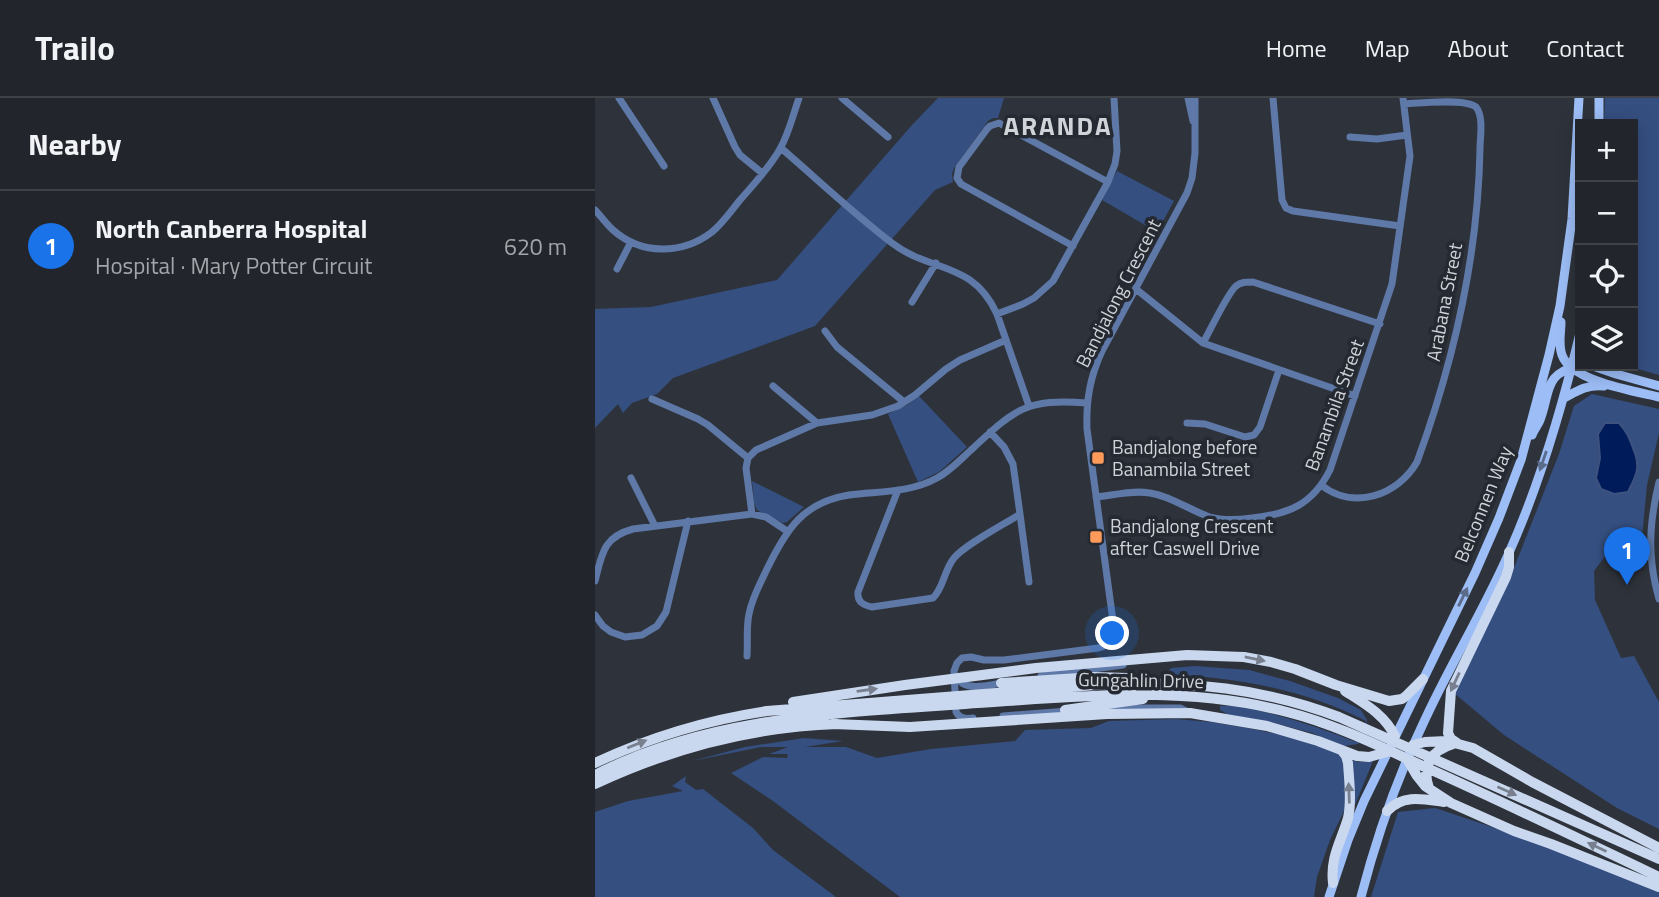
<!DOCTYPE html>
<html lang="en">
<head>
<meta charset="utf-8">
<style>
	body { margin:0; font-family:"Titillium Web",sans-serif; background:#2e3238; color:#f1f3f6 }
	.controls { position:absolute; right:21px; top:21px; display:grid; overflow:hidden; border-radius:0px; box-shadow:0 4px 18px #0003 }
	.controls button { width:63px; height:63px; display:grid; place-items:center; padding:0; border:0; border-bottom:2px solid #3f4348; background:#22262c; color:#f1f3f6; font:35px sans-serif }
	.you { position:absolute; left:518px; top:536px; width:24px; height:24px; margin:-18px; border:5px solid #fff; border-radius:50%; background:#1a73e8; box-shadow:0 0 0 10px #1a73e833 }
	.badge { display:grid; place-items:center; width:46px; height:46px; border-radius:50%; background:#1a73e8; color:#fff; font-size:23px; font-weight:700 }
	.pin { position:absolute; translate:-50% -58px; filter:drop-shadow(0 2px 4px #0008) }
	.pin::after { content:''; position:absolute; top:37px; width:24px; height:21px; background:inherit; clip-path:polygon(0 0,100% 0,50% 100%) }
	.list { margin:0; padding:0; list-style:none }
	h2 { display:flex; justify-content:space-between; align-items:center; height:91px; margin:0; padding:0 28px; font-size:30px }
	h2 small { font-size:23px; font-weight:400; color:#a2a5a9 }
	.list li { display:grid; grid-template-columns:46px 1fr auto; gap:21px; align-items:center; box-sizing:border-box; height:112px; padding:0 28px; border-top:2px solid #3f4348 }
	.list b { display:block; font-size:26px; white-space:nowrap }
	.list p { margin:0; font-size:23px; white-space:nowrap; color:#a2a5a9 }
	.list em { font-size:23px; font-style:normal; color:#a2a5a9 }
	.icon { flex:none; width:38px; height:38px; fill:none; stroke:currentColor; stroke-width:2; stroke-linecap:round; stroke-linejoin:round }
	.map { position:relative; flex:none; width:1064px; height:799px; overflow:hidden }
	header { display:flex; align-items:center; gap:42px; box-sizing:border-box; height:98px; padding:0 35px; background:#22262c; border-bottom:2px solid #3f4348 }
	header strong { font-size:33px }
	nav { display:flex; gap:38px; margin-inline-start:auto; font-size:24px }
	main { display:flex }
	aside { flex:1; background:#22262c }
	.map>svg:first-child { display:block }
	.green { fill:#354f80 }
	.water { fill:#001b59; stroke:#3e527f; stroke-width:2 }
	.lines { fill:none; stroke-linecap:round; stroke-linejoin:round }
	.minor { stroke:#5e78a7; stroke-width:7 }
	.major { stroke:#9cbdf6; stroke-width:9 }
	.highway { stroke:#cad8ef; stroke-width:10 }
	.oneway { fill:#5b6c8a }
	.oneway2 { fill:#788090 }
	.poi-dot { fill:#ff9b5a; stroke:#252931; stroke-width:2.5 }
	.labels { text-anchor:middle; stroke-width:7; stroke-linejoin:round; paint-order:stroke }
	.street-label { font-size:19px; fill:#d0d3d8; stroke:#252931 }
	.poi-label { font-size:19px; fill:#d0d3d8; stroke:#252931; text-anchor:start }
	.district-label { font-size:26px; font-weight:bold; letter-spacing:2px; fill:#d0d3d8; stroke:#252931 }
</style>
</head>
<body>
<header>
<strong>Trailo</strong>
<nav><a>Home</a><a>Map</a><a>About</a><a>Contact</a></nav>
</header>
<main>
<aside>
<h2>Nearby<small></small></h2>
<ul class="list">
<li><span class="badge">1</span><div><b>North Canberra Hospital</b><p>Hospital · Mary Potter Circuit</p></div><em>620 m</em></li>
</ul>
</aside>
<div class="map">
<svg width="1064" height="799" viewBox="0 0 1064 799">
	<rect width="100%" height="100%" fill="#2e333b"/>
	<!-- green -->
	<path class="green" d="M 343,0 L 409,0 L 403,20 L 398,20 L 393,23 L 359,70 L 357,76 L 358,84 L 340,92 L 220,228 L 78,280 L 62,296 L 37,305 L 28,315 L 23,306 L 0,330 L 0,211 L 56,209 L 182,182 L 317,27 Z
		M 1010,0 L 1064,0 L 1064,277 L 1032,268 L 1038,268 L 1038,26 L 1009,26 Z
		M 522,73 L 579,103 L 562,134 L 507,102 Z
		M 997,296 L 1064,311 L 1064,335 L 1052,387 L 1046,450 L 1014,453 L 999,473 L 1000,502 L 1026,560 L 1039,558 L 1064,604 L 1064,731 L 1022,710 L 909,637 L 859,595 L 915,480 L 964,356 L 979,308 Z
		M 324,298 L 372,349 L 344,374 L 323,384 L 293,316 L 312,307 Z
		M 157,383 L 209,409 L 192,424 L 188,425 L 162,412 L 159,405 Z
		M 600,568 L 654,572 L 695,583 L 743,600 L 766,612 L 772,622 L 770,636 L 763,646 L 749,648 L 717,635 L 675,624 L 634,617 L 625,612 L 625,608 C 641,607 655,610 670,614 C 701,622 731,632 761,644 L 771,623 C 711,592 638,578 571,577 L 576,570 Z
		M 580,621 L 617,624 L 653,630 L 687,637 L 739,653 L 746,657 L 749,664 L 751,709 L 735,742 L 722,779 L 719,799 L 305,799 L 178,703 L 136,675 L 168,659 L 192,660 L 193,656 L 174,656 L 193,649 L 166,649 L 97,663 L 150,649 L 209,640 L 248,643 L 210,649 L 251,649 L 282,660 L 336,651 L 420,643 L 430,632 L 496,630 L 514,623 Z
		M 755,661 L 763,664 L 778,663 L 760,707 Z
		M 91,678 L 90,684 L 101,692 L 108,691 L 158,730 L 178,752 L 241,799 L 0,799 L 0,714 L 33,703 L 88,693 L 77,688 Z
		M 840,710 L 918,736 L 1064,793 L 1064,799 L 776,799 L 803,714 Z"/>
	<!-- water -->
	<path class="water" d="M 1010,325 L 1024,325 C 1032,334 1034,339 1038,350 C 1046,369 1042,376 1033,394 L 1019,396 L 1006,391 L 1001,380 L 1005,360 L 1003,336 Z"/>
	<g class="lines">
		<!-- minor -->
		<path class="minor" d="M 24,0 L 69,68
			M 118,0 L 140,49 L 145,57 L 167,75
			M 247,0 L 293,39
			M 593,0 L 598,23
			M 678,0 L 687,102 L 691,110 L 698,113 L 805,128
			M 755,39 L 782,41 L 812,37
			M 186,50 C 222,81 259,116 297,145 C 336,175 377,162 402,216 L 434,308
			M 0,112 C 6,118 11,126 18,132 C 46,157 87,157 117,134 C 128,125 136,113 145,102 C 159,86 175,69 185,51 C 194,35 198,17 204,0
			M 478,148 L 366,86 L 362,80 L 364,69 L 392,31 L 395,28 L 404,25 L 513,84
			M 22,171 L 36,144
			M 541,191 L 608,245 L 760,298
			M 317,204 L 341,165
			M 402,216 L 428,206 L 439,200 L 458,183 L 513,84 L 520,66 L 522,53 L 519,0
			M 230,233 L 242,249 L 309,304
			M 608,245 C 615,233 632,196 641,188 C 646,184 651,184 658,184 L 785,226
			M 178,288 L 222,325
			M 57,301 L 103,321 L 113,327 L 153,360 L 151,370 L 157,416
			M 592,325 L 610,326 L 650,339 L 659,337 L 665,329 L 684,272
			M 153,360 L 161,352 L 222,325 L 277,317 L 303,308 L 320,297 L 351,271 L 365,262 L 411,242
			M 36,380 L 60,428
			M 1064,384 C 1054,426 1052,459 1064,501
			M 726,387 C 759,413 803,397 822,364 C 859,263 883,158 885,51 C 885,39 889,19 881,9 C 870,0 826,5 809,6
			M 303,392 L 263,494 C 262,504 268,507 277,509 L 338,500 C 349,489 349,472 359,460 C 371,446 408,427 425,416 L 418,366 L 409,349 L 395,334
			M 501,399 C 519,397 537,392 555,395 C 576,398 594,412 615,419 C 629,423 643,422 657,420 C 694,416 717,407 735,372 L 797,186 L 815,58 L 808,0
			M 425,416 L 434,484
			M 0,483 C 7,456 8,439 38,431 L 157,416 L 171,419 L 192,433
			M 0,517 L 8,528 L 16,534 L 30,539 L 47,537 L 62,528 L 71,514 L 93,423
			M 152,558 C 153,544 151,530 154,516 C 157,500 165,486 172,471 C 191,432 208,404 254,397 C 284,393 315,395 342,380 C 355,373 365,362 375,353 C 419,312 430,300 492,305
			M 361,578 C 369,595 395,587 411,584
			M 446,578 L 528,567
			M 502,612 L 542,610 L 585,610 L 591,613
			M 408,618 L 473,613
			M 378,620 C 371,621 365,621 361,614 L 359,573 L 362,565 L 367,560 L 376,559 L 389,562 L 409,562 L 503,550 C 518,547 520,537 518,523 L 492,331 C 491,302 495,279 507,253 L 592,95 L 597,80 L 600,55 L 600,0"/>
		<!-- major -->
		<path class="major" d="M 1004,26 L 1004,0
			M 966,224 C 966,235 963,246 967,257 C 976,283 1039,293 1064,299
			M 998,268 L 1021,276 L 1064,288
			M 969,300 C 982,293 993,286 1009,288
			M 937,337 C 939,332 943,327 945,322 C 956,293 948,276 985,267
			M 734,799 L 753,742 L 769,703 L 880,475 L 904,420 L 926,362 L 954,257 L 965,208 L 977,121 L 984,0
			M 766,799 C 781,741 801,683 827,628 C 853,570 887,516 913,457 C 945,386 967,310 985,235"/>
		<!-- highway -->
		<path class="highway" d="M 406,585 L 500,579 L 532,580
			M 750,593 C 770,606 789,616 800,638
			M 198,604 L 310,587 L 441,570 L 592,557 L 649,559 L 676,564 L 700,571 L 741,587 L 794,603 L 807,601 L 811,598 L 828,581
			M 470,612 L 548,601
			M 238,626 L 315,629 L 512,616 L 595,615 L 672,628 L 723,643 L 762,658 L 774,659 L 792,654
			M 862,645 L 856,641 L 853,635 L 856,593 L 911,479 L 914,469 L 914,454
			M 818,647 L 830,644 L 852,643 L 878,650 L 937,684 L 1064,750
			M 812,661 L 822,678 L 830,688 L 856,705 L 919,733 L 956,746 L 1064,789
			M 0,665 C 55,639 112,622 172,613 L 514,586 C 596,583 667,590 744,619 L 1064,761
			M 0,677 C 115,618 244,615 370,606 C 478,599 586,586 692,614 C 740,626 786,649 832,670 C 910,705 987,742 1064,779
			M 0,686 C 77,650 157,629 242,626
			M 834,690 C 826,667 836,653 858,646
			M 792,713 C 808,696 828,701 849,704
			M 738,785 C 735,759 746,744 753,720 C 757,703 754,682 753,665 L 751,658 L 747,653"/>
	</g>
	<!-- one-way arrows -->
	<defs><path id="oneway-solid" d="M-6-.8H1V-3.2L6.5 0L1 3.2V.8H-6Z" transform="scale(1.75)"/></defs>
	<g class="oneway">
		<use href="#oneway-solid" transform="translate(948 363) rotate(109)"/>
		<use href="#oneway-solid" transform="translate(868 499) rotate(-64)"/>
	</g>
	<g class="oneway2">
		<use href="#oneway-solid" transform="translate(660 561) rotate(11)"/>
		<use href="#oneway-solid" transform="translate(860 584) rotate(115)"/>
		<use href="#oneway-solid" transform="translate(272 592) rotate(-8)"/>
		<use href="#oneway-solid" transform="translate(42 646) rotate(-22)"/>
		<use href="#oneway-solid" transform="translate(912 693) rotate(24)"/>
		<use href="#oneway-solid" transform="translate(754 695) rotate(-92)"/>
		<use href="#oneway-solid" transform="translate(1002 749) rotate(-155)"/>
	</g>
	<!-- markers -->
	<g class="poi-dot">
		<rect x="496" y="353" width="14" height="14" rx="3.5"/>
		<rect x="494" y="432" width="14" height="14" rx="3.5"/>
	</g>
	<g class="labels">
		<!-- street labels -->
		<g class="street-label">
			<text transform="translate(523 195) rotate(-63)" y="7">Bandjalong Crescent</text>
			<text transform="translate(849 204) rotate(-79)" y="7">Arabana Street</text>
			<text transform="translate(739 307) rotate(-70)" y="7">Banambila Street</text>
			<text transform="translate(888 406) rotate(-68)" y="7">Belconnen Way</text>
			<text transform="translate(546 582) rotate(1)" y="7">Gungahlin Drive</text>
		</g>
		<!-- poi labels -->
		<g class="poi-label">
			<text x="517" y="356">Bandjalong before<tspan x="517" dy="22">Banambila Street</tspan></text>
			<text x="515" y="435">Bandjalong Crescent<tspan x="515" dy="22">after Caswell Drive</tspan></text>
		</g>
		<!-- district labels -->
		<g class="district-label">
			<text x="463" y="37">ARANDA</text>
		</g>
	</g>
</svg>
<div class="controls">
<button>+</button>
<button>−</button>
<button><svg class="icon" aria-label="locate" viewBox="0 0 24 24"><circle cx="12" cy="12" r="6"/><path d="M12 2v4M12 18v4M2 12h4M18 12h4"/></svg></button>
<button><svg class="icon" aria-label="layers" viewBox="0 0 24 24"><path d="M12 4l9 5-9 5-9-5zM3 14l9 5 9-5"/></svg></button>
</div>
<div class="you"></div>
<div class="pin badge" style="left:1032px;top:487px">1</div>
</div>
</main>
</body>
</html>
